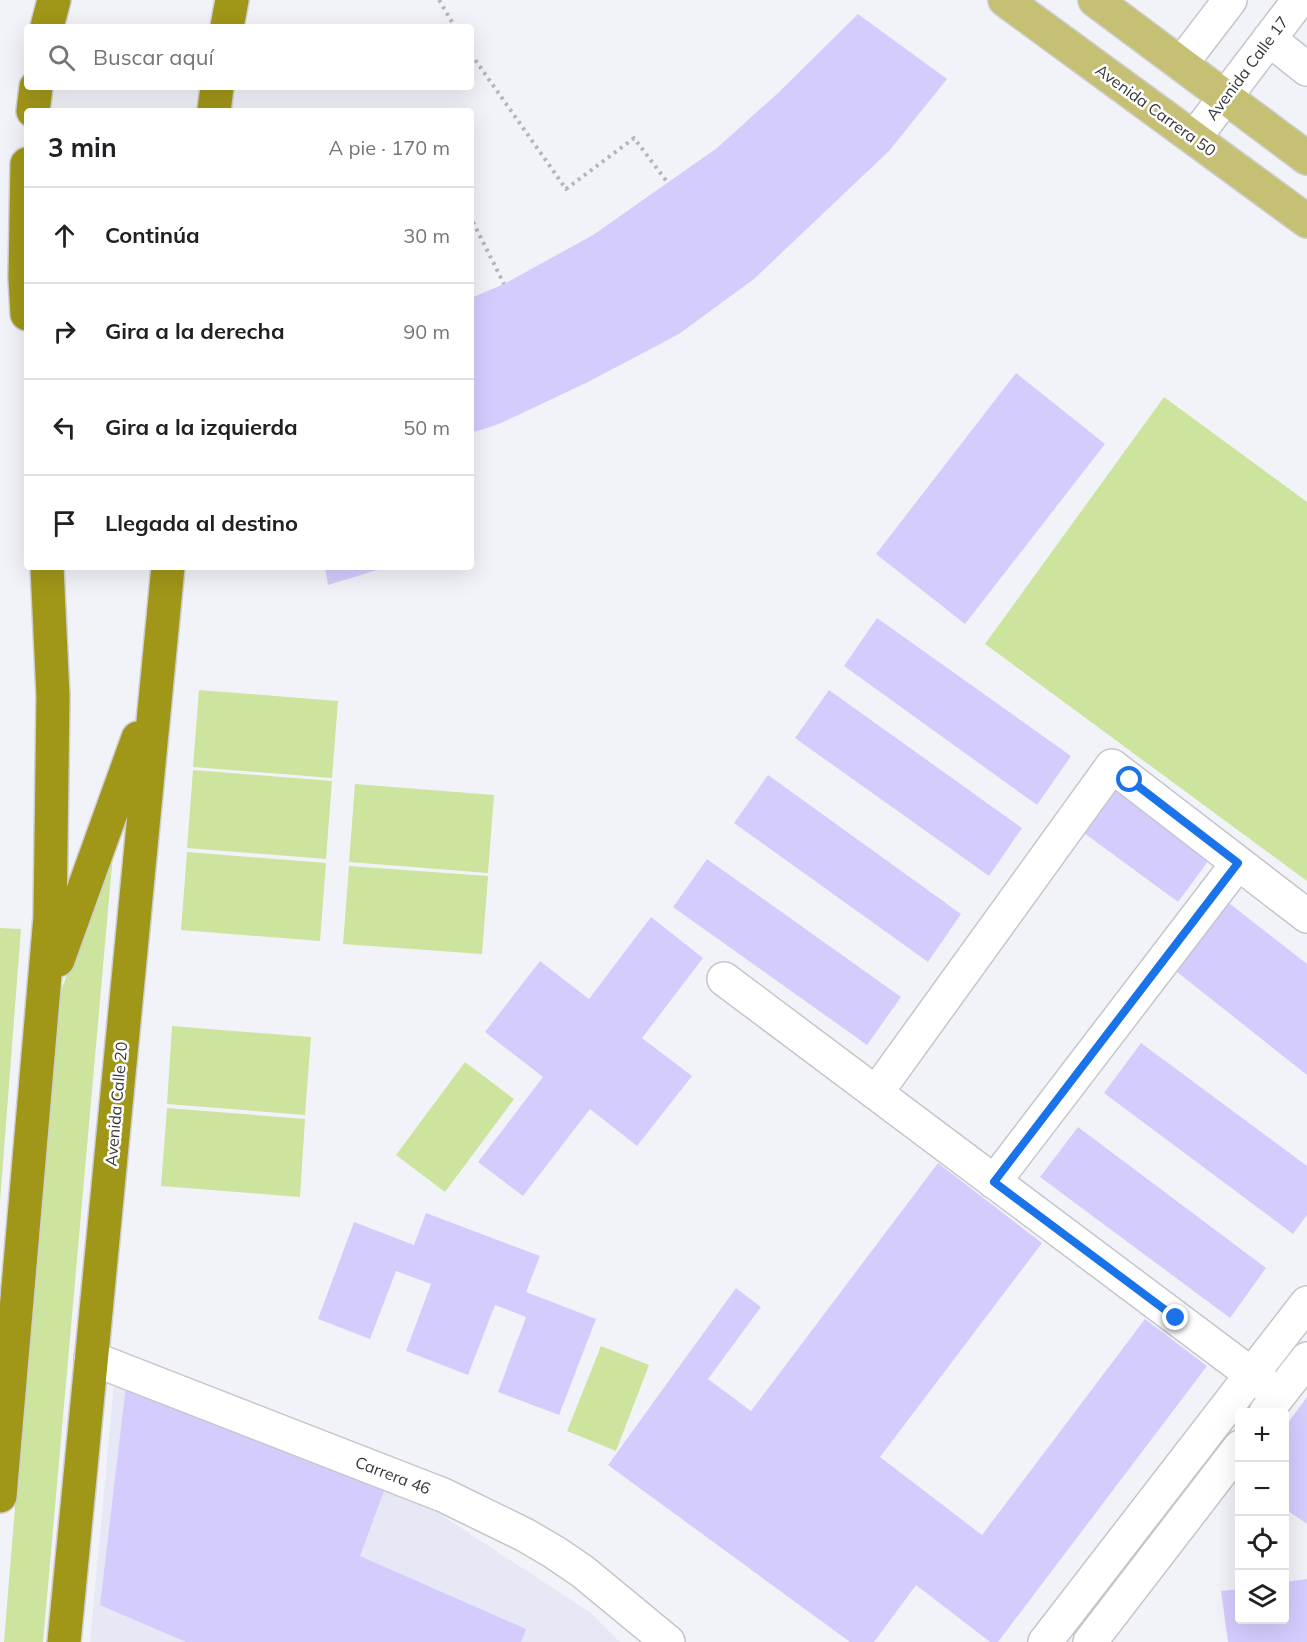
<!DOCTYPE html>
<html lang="es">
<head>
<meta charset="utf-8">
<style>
	body { margin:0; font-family:Mulish,sans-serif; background:#f2f2f2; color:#202124 }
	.controls { position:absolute; right:18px; bottom:18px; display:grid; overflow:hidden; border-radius:6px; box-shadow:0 6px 24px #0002 }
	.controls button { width:54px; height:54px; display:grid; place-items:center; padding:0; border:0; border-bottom:2px solid #e0e0e0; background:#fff; color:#202124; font:30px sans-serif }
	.stop { position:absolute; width:18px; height:18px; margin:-14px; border:4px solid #1a73e8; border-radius:50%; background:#fff }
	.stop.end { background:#1a73e8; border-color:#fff; box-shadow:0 2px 6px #0008 }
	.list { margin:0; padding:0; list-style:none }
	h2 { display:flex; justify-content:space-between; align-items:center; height:78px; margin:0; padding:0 24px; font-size:26px }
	h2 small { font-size:20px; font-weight:400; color:#757577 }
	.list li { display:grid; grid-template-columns:39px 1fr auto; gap:18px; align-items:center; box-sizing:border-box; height:96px; padding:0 24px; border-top:2px solid #e0e0e0 }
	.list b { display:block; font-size:22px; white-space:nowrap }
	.list em { font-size:20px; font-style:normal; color:#757577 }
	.icon { flex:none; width:33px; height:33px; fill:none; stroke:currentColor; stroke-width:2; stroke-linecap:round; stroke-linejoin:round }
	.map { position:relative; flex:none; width:1307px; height:1642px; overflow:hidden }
	.search { position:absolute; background:#fff; box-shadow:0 6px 24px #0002; left:24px; top:24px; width:450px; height:66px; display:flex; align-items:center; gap:15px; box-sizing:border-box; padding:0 21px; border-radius:6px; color:#757577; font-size:22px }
	.panel { position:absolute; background:#fff; box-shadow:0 6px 24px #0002; left:24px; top:108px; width:450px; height:462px; border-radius:6px }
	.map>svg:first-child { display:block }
	.built { fill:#e6e8f6 }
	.green { fill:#cde49e }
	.building { fill:#d5ccfe }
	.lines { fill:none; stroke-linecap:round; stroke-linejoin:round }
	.minor-casing { stroke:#c5c6cc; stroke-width:36 }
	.major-casing { stroke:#cfcfd0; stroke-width:36 }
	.highway-casing { stroke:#cfcfd0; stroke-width:36 }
	.path { stroke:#b5b6bb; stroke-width:4; stroke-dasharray:3 4.5; stroke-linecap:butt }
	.minor { stroke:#fff; stroke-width:33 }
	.major { stroke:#c6c074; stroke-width:33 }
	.highway { stroke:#a09618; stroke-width:33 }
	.route { stroke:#1a73e8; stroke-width:8 }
	.labels { text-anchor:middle; stroke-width:5; stroke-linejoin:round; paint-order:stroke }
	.street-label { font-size:16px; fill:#37373a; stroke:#fff }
</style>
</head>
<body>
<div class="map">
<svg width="1307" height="1642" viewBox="0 0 1307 1642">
	<rect width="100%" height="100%" fill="#f2f3f9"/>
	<!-- built -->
	<path class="built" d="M 115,1373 L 388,1480 L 591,1613 L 620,1642 L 90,1642 Z"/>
	<!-- green -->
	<path class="green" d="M 1164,397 L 1307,502 L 1307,881 L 985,644 Z
		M 199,690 L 338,701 L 332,778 L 193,767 Z
		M 193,770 L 332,781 L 326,859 L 187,848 Z
		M 355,784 L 494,795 L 488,873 L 349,862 Z
		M 114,843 L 43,1642 L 4,1642 L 56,1005 Z
		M 187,852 L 326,863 L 320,941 L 181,930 Z
		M 349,866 L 488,876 L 482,954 L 343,944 Z
		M 0,928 L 21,929 L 0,1202 Z
		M 172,1026 L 311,1037 L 305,1115 L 167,1104 Z
		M 465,1062 L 514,1099 L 445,1192 L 396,1155 Z
		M 167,1108 L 305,1119 L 300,1197 L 161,1186 Z
		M 601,1346 L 649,1365 L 616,1451 L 567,1431 Z"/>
	<!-- building -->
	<path class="building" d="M 858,14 L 947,79 L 889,151 L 754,279 L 679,334 L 588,382 L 499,424 L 471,433 L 471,298 L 504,284 L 593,235 L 717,148 L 778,93 Z
		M 1016,373 L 1105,444 L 965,624 L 876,554 Z
		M 325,567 L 384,567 L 384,568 L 328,585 Z
		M 877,618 L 1071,756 L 1037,805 L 844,666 Z
		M 829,690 L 1022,828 L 989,876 L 795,738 Z
		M 768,775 L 961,914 L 928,962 L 734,823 Z
		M 1115,791 L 1209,860 L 1178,902 L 1084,833 Z
		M 707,859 L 901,997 L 867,1045 L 673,907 Z
		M 1220,896 L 1307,964 L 1307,1075 L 1167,964 Z
		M 651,917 L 703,958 L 642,1038 L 692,1076 L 637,1146 L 590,1109 L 523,1196 L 478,1162 L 543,1077 L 485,1032 L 540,961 L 589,999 Z
		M 1141,1043 L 1307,1166 L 1307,1215 L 1293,1234 L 1104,1093 Z
		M 1078,1127 L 1266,1268 L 1230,1318 L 1040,1177 Z
		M 938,1163 L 1042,1243 L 880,1457 L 982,1535 L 1145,1319 L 1207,1366 L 998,1642 L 990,1642 L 916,1585 L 874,1642 L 850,1642 L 608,1465 L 736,1288 L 761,1307 L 708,1379 L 751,1411 Z
		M 426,1213 L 540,1256 L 526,1292 L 596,1319 L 559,1415 L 498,1392 L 526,1317 L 495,1305 L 468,1375 L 406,1351 L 431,1284 L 396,1271 L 370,1339 L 318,1319 L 354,1222 L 414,1245 Z
		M 127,1377 L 388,1480 L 360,1556 L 526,1629 L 521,1642 L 186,1642 L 100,1605 Z
		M 1307,1397 L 1307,1524 L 1284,1508 L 1284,1428 Z
		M 1307,1579 L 1307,1642 L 1228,1642 L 1221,1591 L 1240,1589 L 1240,1620 L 1284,1620 L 1284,1582 Z"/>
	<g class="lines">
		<defs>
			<path id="minor" d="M 1269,39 L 1307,69
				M 1181,64 L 1230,0
				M 1195,137 L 1299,0
				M 724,979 L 1279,1395
				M 876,1093 L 1112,766 L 1307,916
				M 994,1182 L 1238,863
				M 91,1358 L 443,1495 L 525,1535 L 554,1552 L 582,1571 L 668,1642
				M 1266,1412 L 1307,1359
				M 1045,1642 L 1307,1303
				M 1090,1642 L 1240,1447"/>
			<path id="major" d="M 1005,0 L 1307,221
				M 1095,0 L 1307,158"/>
			<path id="highway" d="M 47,27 L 54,0
				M 227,27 L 232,0
				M 33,111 L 36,87
				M 214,111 L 217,87
				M 27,164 L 25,278 L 27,314
				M 58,960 L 138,738
				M 0,1496 L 50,917 L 53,696 L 47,567
				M 64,1642 L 168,567"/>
		</defs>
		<!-- minor casing -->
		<use href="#minor" class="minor-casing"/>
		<!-- major casing -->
		<use href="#major" class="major-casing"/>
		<!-- highway casing -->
		<use href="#highway" class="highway-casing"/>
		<!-- path -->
		<path class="path" d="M 439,0 L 455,27
			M 471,54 L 566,189 L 634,138 L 668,183
			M 473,222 L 504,284"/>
		<!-- minor -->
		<use href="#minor" class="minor"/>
		<!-- major -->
		<use href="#major" class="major"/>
		<!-- highway -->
		<use href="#highway" class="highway"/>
	</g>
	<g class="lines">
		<!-- route -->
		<path class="route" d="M 1130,780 L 1238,863 L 994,1182 L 1176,1318"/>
	</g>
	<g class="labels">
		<!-- street labels -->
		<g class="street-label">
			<text transform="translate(1247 68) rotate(-53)" y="6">Avenida Calle 17</text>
			<text transform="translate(1156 110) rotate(36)" y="6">Avenida Carrera 50</text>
			<text transform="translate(116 1104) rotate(-85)" y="6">Avenida Calle 20</text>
			<text transform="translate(393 1475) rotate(21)" y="6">Carrera 46</text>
		</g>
	</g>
</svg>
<div class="controls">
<button>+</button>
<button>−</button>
<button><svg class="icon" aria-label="locate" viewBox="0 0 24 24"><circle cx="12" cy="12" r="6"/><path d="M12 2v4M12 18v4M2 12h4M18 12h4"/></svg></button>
<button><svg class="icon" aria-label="layers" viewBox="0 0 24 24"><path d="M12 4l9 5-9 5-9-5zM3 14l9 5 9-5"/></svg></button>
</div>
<div class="stop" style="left:1130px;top:780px"></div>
<div class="stop end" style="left:1176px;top:1318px"></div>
<div class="search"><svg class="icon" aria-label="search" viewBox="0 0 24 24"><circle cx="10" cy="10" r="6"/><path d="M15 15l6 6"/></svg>Buscar aquí</div>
<section class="panel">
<h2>3 min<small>A pie · 170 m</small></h2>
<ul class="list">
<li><svg class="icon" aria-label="ahead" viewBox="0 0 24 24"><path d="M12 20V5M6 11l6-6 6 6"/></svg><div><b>Continúa</b></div><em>30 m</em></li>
<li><svg class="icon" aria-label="right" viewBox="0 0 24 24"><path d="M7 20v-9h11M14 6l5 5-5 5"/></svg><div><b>Gira a la derecha</b></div><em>90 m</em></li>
<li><svg class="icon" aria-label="left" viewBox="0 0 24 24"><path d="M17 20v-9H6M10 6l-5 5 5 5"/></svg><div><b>Gira a la izquierda</b></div><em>50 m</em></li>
<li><svg class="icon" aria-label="arrive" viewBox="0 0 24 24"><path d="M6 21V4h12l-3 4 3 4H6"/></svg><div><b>Llegada al destino</b></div></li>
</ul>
</section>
</div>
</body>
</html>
